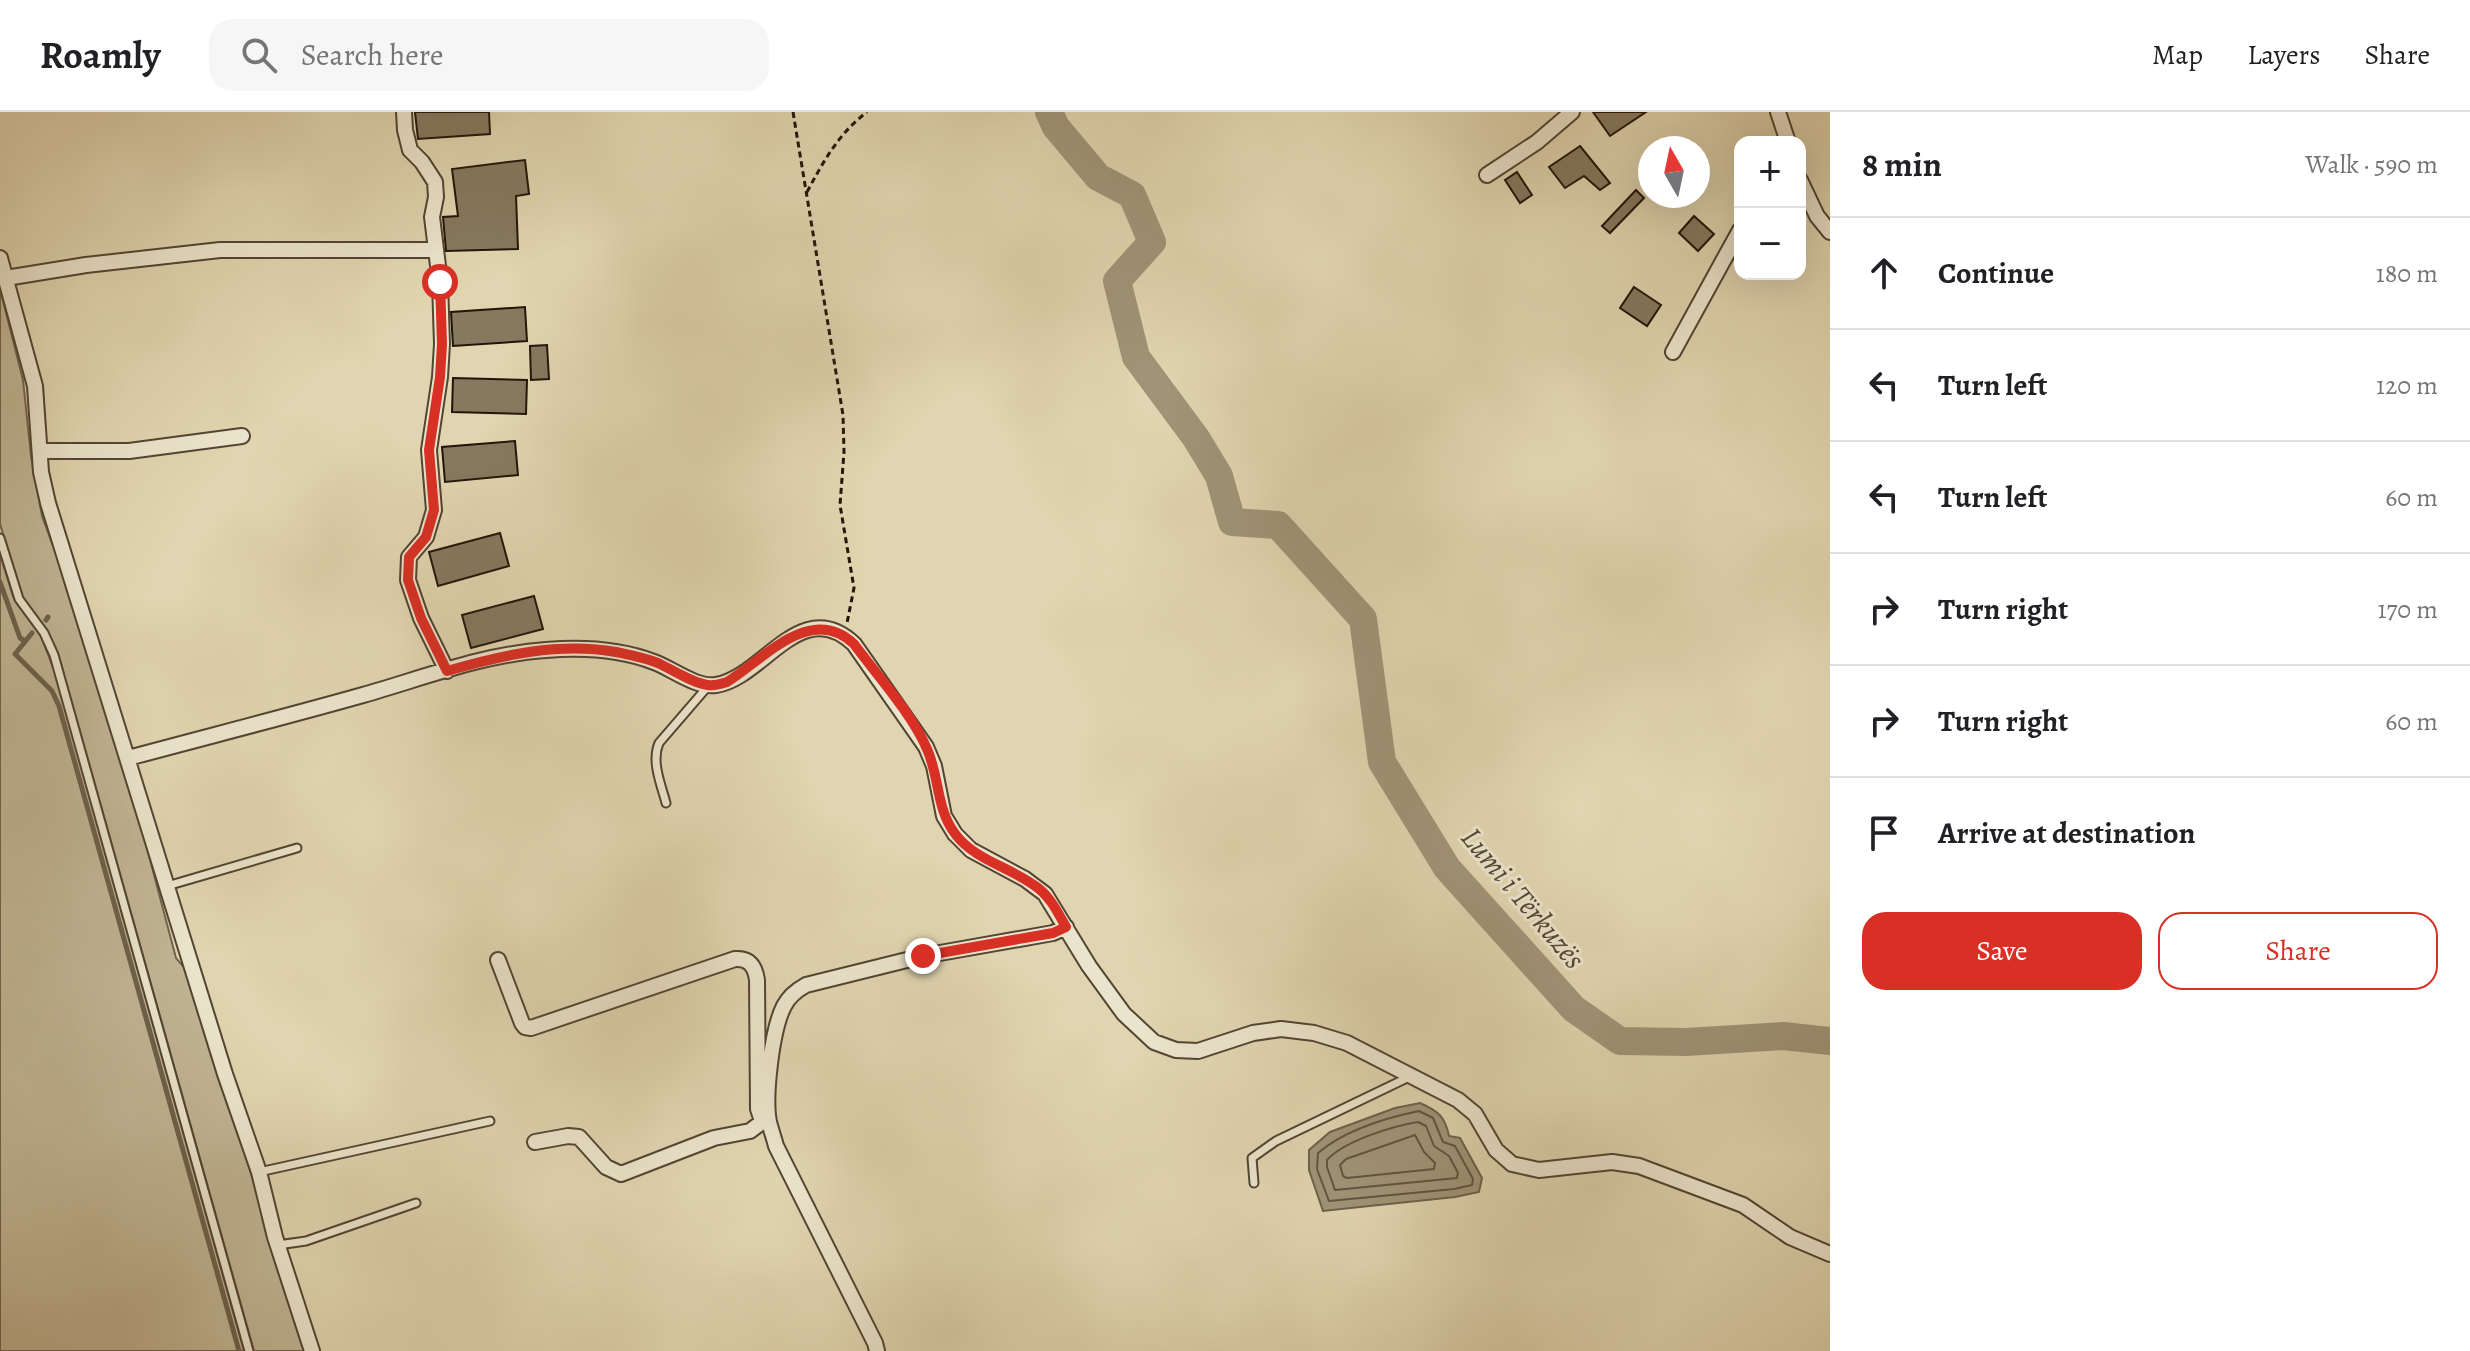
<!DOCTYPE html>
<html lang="en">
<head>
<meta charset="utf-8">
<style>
	body { margin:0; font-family:Alegreya,serif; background:#f6f6f6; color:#202124 }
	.controls { position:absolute; right:24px; top:24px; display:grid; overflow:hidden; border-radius:16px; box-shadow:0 8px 32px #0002 }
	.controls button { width:72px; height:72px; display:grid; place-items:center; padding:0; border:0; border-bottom:2px solid #e0e0e0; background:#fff; color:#202124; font:40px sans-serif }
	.compass { position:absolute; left:1638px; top:24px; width:72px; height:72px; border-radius:50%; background:#fff; box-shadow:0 8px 32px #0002; rotate:351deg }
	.stop { position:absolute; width:24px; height:24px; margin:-18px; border:6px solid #d93025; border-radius:50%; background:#fff }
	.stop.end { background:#d93025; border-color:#fff; box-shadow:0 2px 8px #0008 }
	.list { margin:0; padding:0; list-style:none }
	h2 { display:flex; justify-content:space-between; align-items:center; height:104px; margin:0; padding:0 32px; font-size:34px }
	h2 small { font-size:26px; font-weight:400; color:#757577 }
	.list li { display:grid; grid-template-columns:52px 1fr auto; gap:24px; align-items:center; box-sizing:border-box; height:112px; padding:0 32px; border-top:2px solid #e0e0e0 }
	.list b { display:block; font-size:30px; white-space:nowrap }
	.list em { font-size:26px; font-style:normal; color:#757577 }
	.actions { display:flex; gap:16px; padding:24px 32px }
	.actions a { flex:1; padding:18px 0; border:2px solid #d93025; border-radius:24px; text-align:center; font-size:28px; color:#d93025 }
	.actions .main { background:#d93025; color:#fff }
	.icon { flex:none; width:44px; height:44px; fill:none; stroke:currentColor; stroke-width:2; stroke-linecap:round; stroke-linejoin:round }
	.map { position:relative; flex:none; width:1830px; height:1239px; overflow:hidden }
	header { display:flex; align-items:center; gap:48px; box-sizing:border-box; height:112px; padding:0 40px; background:#fff; border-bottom:2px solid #e0e0e0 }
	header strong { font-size:38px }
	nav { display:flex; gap:44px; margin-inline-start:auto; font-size:28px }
	.search { width:560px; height:72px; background:#f6f6f6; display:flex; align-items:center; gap:20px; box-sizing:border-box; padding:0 28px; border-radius:24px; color:#757577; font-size:30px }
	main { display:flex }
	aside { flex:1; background:#fff }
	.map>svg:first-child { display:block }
	.green { fill:#c0b493; stroke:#71644e; stroke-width:2 }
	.water { fill:#9f9477; stroke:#6d614b; stroke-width:2 }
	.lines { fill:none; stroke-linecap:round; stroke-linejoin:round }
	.shore { stroke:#605440; stroke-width:2 }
	.stream { stroke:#6d614b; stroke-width:5 }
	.river { stroke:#9f9477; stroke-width:28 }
	.building { fill:#85795f; stroke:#221508; stroke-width:2 }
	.lane-casing { stroke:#524532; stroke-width:11 }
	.street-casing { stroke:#524532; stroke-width:18 }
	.path { stroke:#221508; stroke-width:3; stroke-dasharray:6 4; stroke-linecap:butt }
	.lane { stroke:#ebe4cc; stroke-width:7 }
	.street { stroke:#ebe4cc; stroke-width:14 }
	.route { stroke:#d93025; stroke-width:10 }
	.labels { text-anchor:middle; stroke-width:6; stroke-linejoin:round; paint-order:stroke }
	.water-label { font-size:30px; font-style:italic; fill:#544834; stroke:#ebe4cc }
</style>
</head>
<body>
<header>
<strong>Roamly</strong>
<div class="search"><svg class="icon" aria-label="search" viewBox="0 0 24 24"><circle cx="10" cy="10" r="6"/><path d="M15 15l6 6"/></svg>Search here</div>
<nav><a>Map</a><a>Layers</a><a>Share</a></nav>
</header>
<main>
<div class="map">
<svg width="1830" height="1239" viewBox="0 0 1830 1239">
	<rect width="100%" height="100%" fill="#e0d5b0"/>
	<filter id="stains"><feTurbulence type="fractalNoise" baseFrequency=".0025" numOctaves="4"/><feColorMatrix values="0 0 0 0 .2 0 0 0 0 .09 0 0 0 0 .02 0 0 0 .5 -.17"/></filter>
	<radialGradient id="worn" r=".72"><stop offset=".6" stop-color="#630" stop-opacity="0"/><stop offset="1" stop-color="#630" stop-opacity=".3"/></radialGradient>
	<!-- green -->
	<path class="green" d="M 0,177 L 23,268 L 31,344 L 42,404 L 79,504 L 144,725 L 176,846 L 188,860 L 307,1239 L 254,1239 L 58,541 L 47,518 L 24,490 L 0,412 Z
		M 0,442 L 13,484 L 40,522 L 56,563 L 244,1239 L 0,1239 Z"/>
	<!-- water -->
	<path class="water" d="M 1420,991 C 1438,999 1445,1004 1449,1024 L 1460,1026 L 1482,1066 L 1479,1080 L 1455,1085 L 1323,1099 L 1309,1058 L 1309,1038 L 1330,1020 L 1395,996 Z"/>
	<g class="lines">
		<!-- shore -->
		<path class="shore" d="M 1419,999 L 1433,1006 L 1443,1030 L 1455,1034 L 1473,1067 L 1472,1073 L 1454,1077 L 1329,1089 L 1317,1057 L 1318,1041 C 1345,1018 1385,1006 1419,999 Z
			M 1418,1010 L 1426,1014 L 1434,1034 L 1449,1044 L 1458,1061 L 1457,1066 L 1335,1078 L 1327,1055 L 1327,1048 C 1344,1029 1393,1014 1418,1010 Z
			M 1415,1023 L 1424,1040 L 1435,1051 L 1434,1057 L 1347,1066 L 1343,1064 L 1340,1053 L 1346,1047 Z"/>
		<!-- stream -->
		<path class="stream" d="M 0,470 L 20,526 L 25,529
			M 46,508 L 48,505
			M 32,521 L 15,542 L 52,579 L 59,594 L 239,1239"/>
		<!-- river -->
		<path class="river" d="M 1049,0 L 1056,15 L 1098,65 L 1132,83 L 1152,130 L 1117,169 L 1136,245 L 1196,326 L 1219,364 L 1232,410 L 1278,413 L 1363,507 L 1382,650 L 1447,756 L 1574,897 L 1620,929 L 1686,930 L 1783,924 L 1830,929"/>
	</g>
	<!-- building -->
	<path class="building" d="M 415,0 L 489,0 L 490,22 L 418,27 Z
		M 1593,0 L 1646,0 L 1610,24 Z
		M 1580,34 L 1610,71 L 1600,78 L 1584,64 L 1565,76 L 1549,55 Z
		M 525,48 L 529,82 L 516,84 L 518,137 L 446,139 L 443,105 L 458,104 L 452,57 Z
		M 1517,60 L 1532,83 L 1520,91 L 1505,68 Z
		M 1636,78 L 1644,86 L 1610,121 L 1602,114 Z
		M 1694,104 L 1714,122 L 1698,139 L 1679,121 Z
		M 1634,175 L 1661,193 L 1647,214 L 1620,196 Z
		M 525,195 L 527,229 L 453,234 L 451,200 Z
		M 547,233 L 549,267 L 531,268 L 530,234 Z
		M 453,266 L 527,268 L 526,302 L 452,300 Z
		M 515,329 L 518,363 L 445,370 L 442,335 Z
		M 500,421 L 509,454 L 438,474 L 429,440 Z
		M 534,484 L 543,517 L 471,536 L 462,503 Z"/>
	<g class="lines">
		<defs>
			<path id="lane" d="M 0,426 L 19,487 L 44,521 L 54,543 L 249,1239
				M 666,691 C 661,672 651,650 659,631 L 709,573
				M 167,774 L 297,736
				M 259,1060 L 490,1009
				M 1254,1071 L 1252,1046 L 1276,1029 L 1409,965
				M 278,1133 L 306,1129 L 416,1091"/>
			<path id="street" d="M 404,0 L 405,18 L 410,38 L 422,50 L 435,70 L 436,85 L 432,105 L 440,170 L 442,232 L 440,265 L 429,338 L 434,398 L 426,425 L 409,445 L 408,468 L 421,506 L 447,559
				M 1778,0 L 1788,30
				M 1487,63 L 1537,30 L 1572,0
				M 1800,68 L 1817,104 L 1830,120
				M 0,146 L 35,274 L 41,360 L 48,391 L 225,962 L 259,1060 L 275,1125 L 312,1239
				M 6,166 L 86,153 L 220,138 L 436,138
				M 1673,240 L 1740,118
				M 40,339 L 129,339 L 242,324
				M 128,646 C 206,625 285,605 363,583 C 423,566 484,542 546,538 C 582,535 620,537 654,550 C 673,557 696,576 716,573 C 763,566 801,482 854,532 L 926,635 L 934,654 L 944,704 L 955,722 L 971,738 L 1025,767 L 1045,782 L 1089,854 L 1124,902 L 1154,930 L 1176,938 L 1198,939 L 1253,921 L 1281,917 L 1314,921 L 1347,931 L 1458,988 L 1475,1002 L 1496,1038 L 1512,1052 L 1539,1058 L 1612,1050 L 1639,1054 L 1743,1093 L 1790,1125 L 1830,1142
				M 498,848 L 522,911 L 525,915 L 531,916 L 735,847 C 749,846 755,854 757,868 L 758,997 L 762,1009
				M 535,1030 L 568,1024 L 579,1025 L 606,1055 L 621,1062 L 714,1026 L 750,1019 L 762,1010 L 769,1011
				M 877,1239 L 875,1231 L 776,1034 C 774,1026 771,1018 769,1010 C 764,984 772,917 784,894 C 789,884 797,878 806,873 L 923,844 L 1053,821 L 1066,815"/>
		</defs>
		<!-- lane casing -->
		<use href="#lane" class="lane-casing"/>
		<!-- street casing -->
		<use href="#street" class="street-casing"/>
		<!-- path -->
		<path class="path" d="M 793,0 L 843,303 L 844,340 L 840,393 L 854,476 L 847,511
			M 807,80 C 823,50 839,21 867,0"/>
		<!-- lane -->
		<use href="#lane" class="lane"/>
		<!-- street -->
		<use href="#street" class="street"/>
	</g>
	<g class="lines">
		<!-- route -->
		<path class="route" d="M 440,170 L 442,232 L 440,265 L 429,338 L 434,398 L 426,425 L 409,445 L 408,468 L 421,506 L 447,559 C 502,543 559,530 616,540 C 630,543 645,546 658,551 C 673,558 692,571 708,573 C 714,574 721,572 727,570 C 764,547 811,491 854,532 C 877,563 912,602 927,637 C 940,666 936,698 956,723 C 976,749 1013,756 1038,776 C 1051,786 1058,801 1066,815 L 1053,821 L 923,844"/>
	</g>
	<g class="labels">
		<!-- water labels -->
		<g class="water-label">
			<text transform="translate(1523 786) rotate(50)" y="10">Lumi i Tërkuzës</text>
		</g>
	</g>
	<rect width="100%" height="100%" filter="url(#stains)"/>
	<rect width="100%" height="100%" fill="url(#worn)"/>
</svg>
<div class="controls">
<button>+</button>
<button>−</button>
</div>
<svg class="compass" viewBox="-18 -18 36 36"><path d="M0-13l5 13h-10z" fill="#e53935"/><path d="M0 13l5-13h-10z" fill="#757577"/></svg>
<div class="stop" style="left:440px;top:170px"></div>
<div class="stop end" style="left:923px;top:844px"></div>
</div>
<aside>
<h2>8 min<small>Walk · 590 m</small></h2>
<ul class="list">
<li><svg class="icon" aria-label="ahead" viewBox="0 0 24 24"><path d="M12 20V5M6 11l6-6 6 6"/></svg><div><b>Continue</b></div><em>180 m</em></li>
<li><svg class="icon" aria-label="left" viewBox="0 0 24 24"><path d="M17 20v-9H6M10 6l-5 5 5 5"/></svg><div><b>Turn left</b></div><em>120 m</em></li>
<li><svg class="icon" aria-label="left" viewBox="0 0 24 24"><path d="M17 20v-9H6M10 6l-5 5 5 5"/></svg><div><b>Turn left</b></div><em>60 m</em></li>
<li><svg class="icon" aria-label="right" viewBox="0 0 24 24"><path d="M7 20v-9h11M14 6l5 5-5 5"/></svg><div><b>Turn right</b></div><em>170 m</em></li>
<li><svg class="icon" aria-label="right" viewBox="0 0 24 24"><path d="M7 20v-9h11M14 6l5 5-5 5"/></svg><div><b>Turn right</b></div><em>60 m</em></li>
<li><svg class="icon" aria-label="arrive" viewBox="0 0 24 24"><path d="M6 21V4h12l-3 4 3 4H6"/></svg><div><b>Arrive at destination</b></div></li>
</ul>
<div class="actions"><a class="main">Save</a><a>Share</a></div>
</aside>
</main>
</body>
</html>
